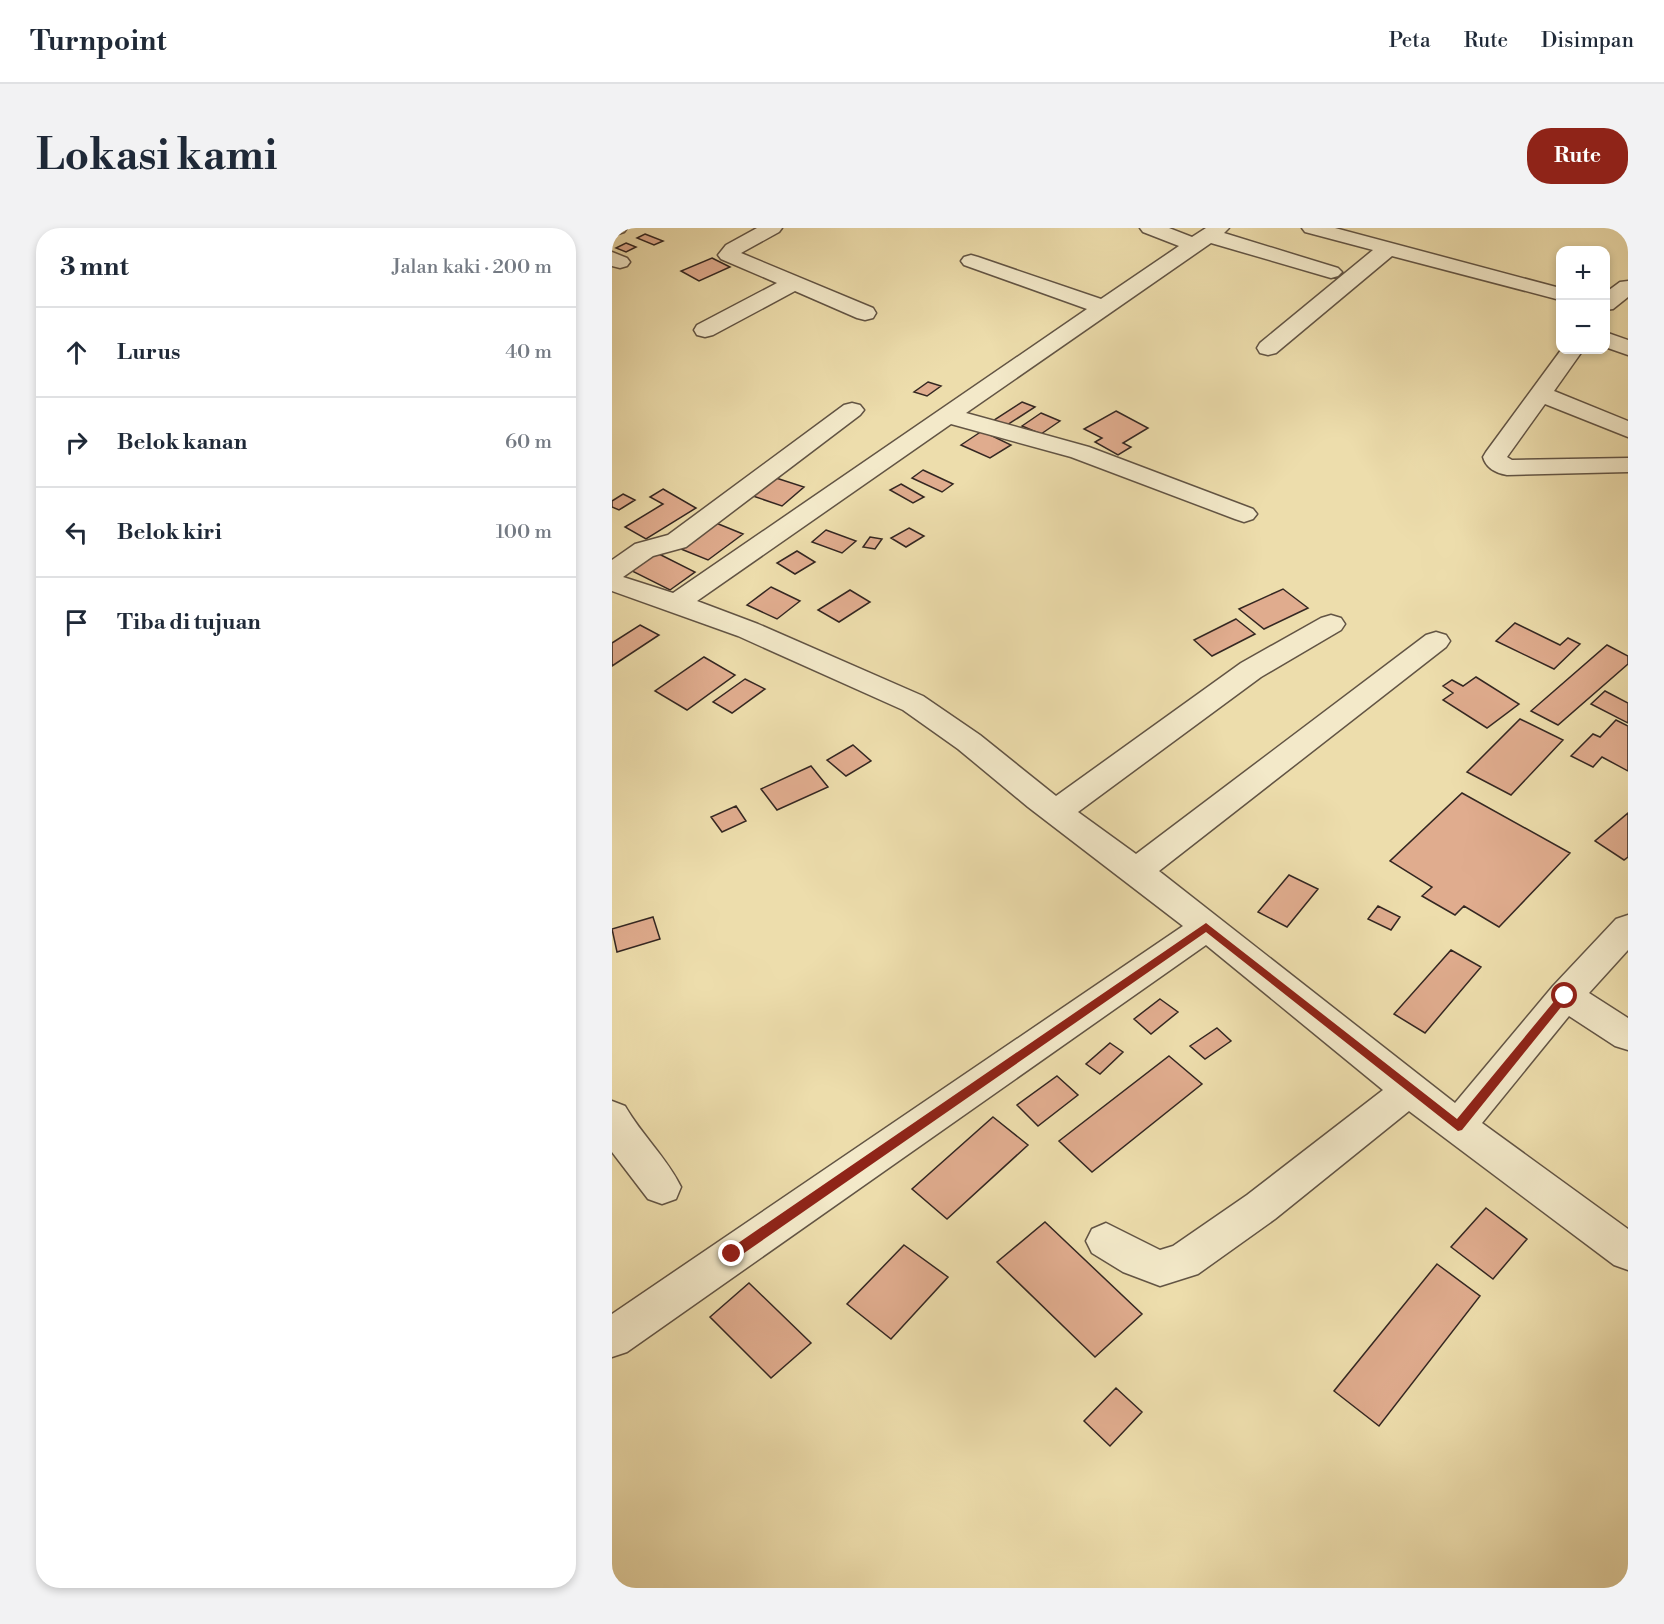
<!DOCTYPE html>
<html lang="id">
<head>
<meta charset="utf-8">
<style>
	body { margin:0; font-family:"Libre Bodoni",serif; background:#f2f2f3; color:#1f2937 }
	.controls { position:absolute; right:18px; top:18px; display:grid; overflow:hidden; border-radius:12px; box-shadow:0 3px 9px #0003 }
	.controls button { width:54px; height:54px; display:grid; place-items:center; padding:0; border:0; border-bottom:2px solid #e0e1e3; background:#fff; color:#1f2937; font:30px sans-serif }
	.stop { position:absolute; width:18px; height:18px; margin:-14px; border:4px solid #8f2418; border-radius:50%; background:#fff }
	.stop.end { background:#8f2418; border-color:#fff; box-shadow:0 2px 6px #0008 }
	.list { margin:0; padding:0; list-style:none }
	h2 { display:flex; justify-content:space-between; align-items:center; height:78px; margin:0; padding:0 24px; font-size:26px }
	h2 small { font-size:20px; font-weight:400; color:#747a83 }
	.list li { display:grid; grid-template-columns:39px 1fr auto; gap:18px; align-items:center; box-sizing:border-box; height:90px; padding:0 24px; border-top:2px solid #e0e1e3 }
	.list b { display:block; font-size:22px; white-space:nowrap }
	.list em { font-size:20px; font-style:normal; color:#747a83 }
	.icon { flex:none; width:33px; height:33px; fill:none; stroke:currentColor; stroke-width:2; stroke-linecap:round; stroke-linejoin:round }
	.map { position:relative; flex:none; width:1016px; height:1360px; overflow:hidden; border-radius:24px }
	header { display:flex; align-items:center; gap:36px; box-sizing:border-box; height:84px; padding:0 30px; background:#fff; border-bottom:2px solid #e0e1e3 }
	header strong { font-size:28px }
	nav { display:flex; gap:33px; margin-inline-start:auto; font-size:21px }
	.intro { display:flex; align-items:center; justify-content:space-between; box-sizing:border-box; height:144px; padding:0 36px }
	h1 { margin:0; font-size:42px }
	.button { padding:15px 27px; border-radius:24px; background:#8f2418; color:#fff; font-size:21px; font-weight:700 }
	main { display:flex; gap:36px; padding:0 36px }
	aside { flex:1; background:#fff; border-radius:24px; box-shadow:0 3px 9px #0003 }
	.map>svg:first-child { display:block }
	.building { fill:#e0ac8e; stroke:#342722; stroke-width:1.5 }
	.lines { fill:none; stroke-linecap:round; stroke-linejoin:round }
	.minor-casing { stroke:#625444; stroke-width:3 }
	.minor { fill:#f3e9c9; fill-rule:evenodd }
	.route { fill:#8f2418 }
</style>
</head>
<body>
<header>
<strong>Turnpoint</strong>
<nav><a>Peta</a><a>Rute</a><a>Disimpan</a></nav>
</header>
<div class="intro"><h1>Lokasi kami</h1><a class="button">Rute</a></div>
<main>
<aside>
<h2>3 mnt<small>Jalan kaki · 200 m</small></h2>
<ul class="list">
<li><svg class="icon" aria-label="ahead" viewBox="0 0 24 24"><path d="M12 20V5M6 11l6-6 6 6"/></svg><div><b>Lurus</b></div><em>40 m</em></li>
<li><svg class="icon" aria-label="right" viewBox="0 0 24 24"><path d="M7 20v-9h11M14 6l5 5-5 5"/></svg><div><b>Belok kanan</b></div><em>60 m</em></li>
<li><svg class="icon" aria-label="left" viewBox="0 0 24 24"><path d="M17 20v-9H6M10 6l-5 5 5 5"/></svg><div><b>Belok kiri</b></div><em>100 m</em></li>
<li><svg class="icon" aria-label="arrive" viewBox="0 0 24 24"><path d="M6 21V4h12l-3 4 3 4H6"/></svg><div><b>Tiba di tujuan</b></div></li>
</ul>
</aside>
<div class="map">
<svg width="1016" height="1360" viewBox="0 0 1016 1360">
	<rect width="100%" height="100%" fill="#edddac"/>
	<filter id="stains"><feTurbulence type="fractalNoise" baseFrequency=".00333" numOctaves="4"/><feColorMatrix values="0 0 0 0 .2 0 0 0 0 .09 0 0 0 0 .02 0 0 0 .5 -.17"/></filter>
	<radialGradient id="worn" r=".72"><stop offset=".6" stop-color="#630" stop-opacity="0"/><stop offset="1" stop-color="#630" stop-opacity=".3"/></radialGradient>
	<!-- building -->
	<path class="building" d="M 33,6 L 51,13 L 42,17 L 25,10 Z
		M 14,15 L 24,19 L 14,24 L 4,20 Z
		M 100,30 L 118,39 L 87,53 L 69,43 Z
		M 316,154 L 329,158 L 315,168 L 302,164 Z
		M 410,174 L 423,179 L 392,199 L 379,194 Z
		M 504,183 L 536,200 L 511,215 L 519,219 L 506,227 L 483,214 L 490,210 L 472,201 Z
		M 429,185 L 448,193 L 429,206 L 410,198 Z
		M 370,203 L 399,217 L 378,230 L 349,217 Z
		M 311,242 L 341,256 L 330,264 L 300,250 Z
		M 161,249 L 192,259 L 170,278 L 138,267 Z
		M 289,256 L 312,269 L 301,275 L 278,262 Z
		M 51,261 L 84,280 L 34,311 L 13,299 L 51,276 L 38,269 Z
		M 11,266 L 23,272 L 7,282 L 0,279 L 0,273 Z
		M 104,295 L 131,306 L 96,332 L 69,321 Z
		M 297,300 L 312,308 L 294,319 L 279,310 Z
		M 214,302 L 244,313 L 230,325 L 200,314 Z
		M 258,309 L 270,311 L 263,321 L 251,319 Z
		M 185,323 L 203,334 L 183,346 L 165,335 Z
		M 45,325 L 83,344 L 58,362 L 20,343 Z
		M 159,359 L 188,373 L 165,391 L 135,377 Z
		M 671,361 L 696,380 L 652,401 L 627,381 Z
		M 238,362 L 258,374 L 227,394 L 206,382 Z
		M 624,391 L 643,406 L 600,428 L 582,412 Z
		M 903,395 L 948,417 L 956,410 L 968,416 L 942,441 L 884,413 Z
		M 28,397 L 47,407 L 0,438 L 0,415 Z
		M 995,417 L 1016,428 L 1016,436 L 946,497 L 919,483 Z
		M 92,429 L 123,447 L 75,482 L 43,463 Z
		M 864,449 L 907,476 L 875,500 L 831,472 L 841,465 L 831,458 L 840,452 L 851,458 Z
		M 133,451 L 153,461 L 120,485 L 101,474 Z
		M 993,463 L 1016,475 L 1016,495 L 979,476 Z
		M 908,491 L 951,512 L 899,567 L 855,544 Z
		M 1004,492 L 1016,498 L 1016,543 L 990,529 L 981,539 L 959,528 L 981,506 L 988,509 Z
		M 241,517 L 259,533 L 234,548 L 215,532 Z
		M 199,538 L 216,559 L 165,582 L 149,561 Z
		M 850,565 L 958,625 L 887,699 L 852,678 L 843,687 L 810,668 L 820,659 L 778,633 Z
		M 124,578 L 134,593 L 110,604 L 99,589 Z
		M 1016,585 L 1016,629 L 1012,632 L 983,613 Z
		M 677,647 L 706,661 L 675,699 L 646,684 Z
		M 766,678 L 788,689 L 779,702 L 756,691 Z
		M 41,689 L 48,711 L 5,724 L 0,701 Z
		M 839,722 L 869,739 L 813,805 L 782,786 Z
		M 548,771 L 566,784 L 539,806 L 522,791 Z
		M 605,800 L 619,813 L 593,831 L 578,818 Z
		M 498,815 L 511,824 L 488,846 L 474,836 Z
		M 557,828 L 590,856 L 480,944 L 447,913 Z
		M 445,848 L 466,867 L 426,898 L 405,877 Z
		M 381,889 L 416,917 L 335,991 L 300,961 Z
		M 874,980 L 915,1011 L 881,1051 L 839,1019 Z
		M 433,994 L 530,1086 L 483,1129 L 385,1034 Z
		M 292,1017 L 336,1049 L 279,1111 L 235,1076 Z
		M 825,1036 L 868,1068 L 767,1198 L 722,1163 Z
		M 137,1055 L 199,1115 L 159,1150 L 98,1089 Z
		M 504,1160 L 530,1184 L 498,1218 L 472,1193 Z"/>
	<g class="lines">
		<defs>
			<path id="minor" d="M 0,0 L 15,0 L 12,4 L 0,8 Z
				M 145,0 L 170,0 L 167,4 L 129,25 L 261,80 L 264,85 L 261,90 L 253,92 L 245,90 L 183,63 L 101,107 L 93,109 L 85,107 L 82,102 L 85,97 L 165,55 L 109,31 L 106,27 L 114,17 Z
				M 528,0 L 557,0 L 580,9 L 594,0 L 617,0 L 612,5 L 726,40 L 730,44 L 726,48 L 719,50 L 599,15 L 354,185 L 477,219 L 641,281 L 645,286 L 641,291 L 632,294 L 623,291 L 459,229 L 339,196 L 85,373 L 146,396 L 311,468 L 368,507 L 444,568 L 629,435 L 709,390 L 719,387 L 729,390 L 733,396 L 729,402 L 649,449 L 466,584 L 524,626 L 814,407 L 824,404 L 834,407 L 838,413 L 834,419 L 547,643 L 843,875 L 941,758 L 1004,691 L 1016,687 L 1016,722 L 977,765 L 1016,790 L 1016,822 L 1003,818 L 957,788 L 870,895 L 1016,1001 L 1016,1042 L 1002,1037 L 797,883 L 663,991 L 586,1046 L 548,1058 L 511,1044 L 480,1025 L 474,1013 L 480,1001 L 494,995 L 548,1022 L 561,1018 L 635,967 L 771,862 L 594,717 L 15,1124 L 0,1129 L 0,1086 L 571,698 L 416,579 L 346,521 L 291,482 L 126,408 L 0,363 L 0,332 L 23,316 L 56,307 L 232,177 L 240,175 L 248,177 L 252,182 L 248,187 L 74,319 L 41,328 L 11,349 L 61,365 L 475,81 L 352,37 L 349,33 L 352,29 L 359,27 L 366,29 L 489,71 L 567,18 L 531,4 Z
				M 690,0 L 723,0 L 948,60 L 948,72 L 780,28 L 664,125 L 656,127 L 648,125 L 645,120 L 648,115 L 761,22 L 693,4 Z
				M 0,24 L 15,30 L 18,34 L 15,38 L 8,40 L 0,38 Z
				M 1016,53 L 1016,69 L 1001,81 L 993,82 L 993,65 L 1008,54 Z
				M 993,104 L 1016,112 L 1016,127 L 993,119 Z
				M 949,122 L 971,122 L 942,163 L 1016,193 L 1016,209 L 933,176 L 895,229 L 900,232 L 1016,230 L 1016,244 L 895,247 C 884,245 874,240 871,229 L 874,224 Z
				M 0,873 L 13,878 C 29,906 55,930 69,959 L 64,971 L 50,976 L 36,971 L 0,924 Z"/>
		</defs>
		<!-- minor casing -->
		<use href="#minor" class="minor-casing"/>
		<!-- minor -->
		<use href="#minor" class="minor"/>
	</g>
	<!-- route -->
	<path class="route" d="M 594,695 L 845,891 L 949,765 L 956,765 L 958,768 L 850,902 L 846,903 L 594,704 L 125,1030 L 116,1030 L 116,1022 Z"/>
	<rect width="100%" height="100%" filter="url(#stains)"/>
	<rect width="100%" height="100%" fill="url(#worn)"/>
</svg>
<div class="controls">
<button>+</button>
<button>−</button>
</div>
<div class="stop" style="left:953px;top:768px"></div>
<div class="stop end" style="left:120px;top:1026px"></div>
</div>
</main>
</body>
</html>
